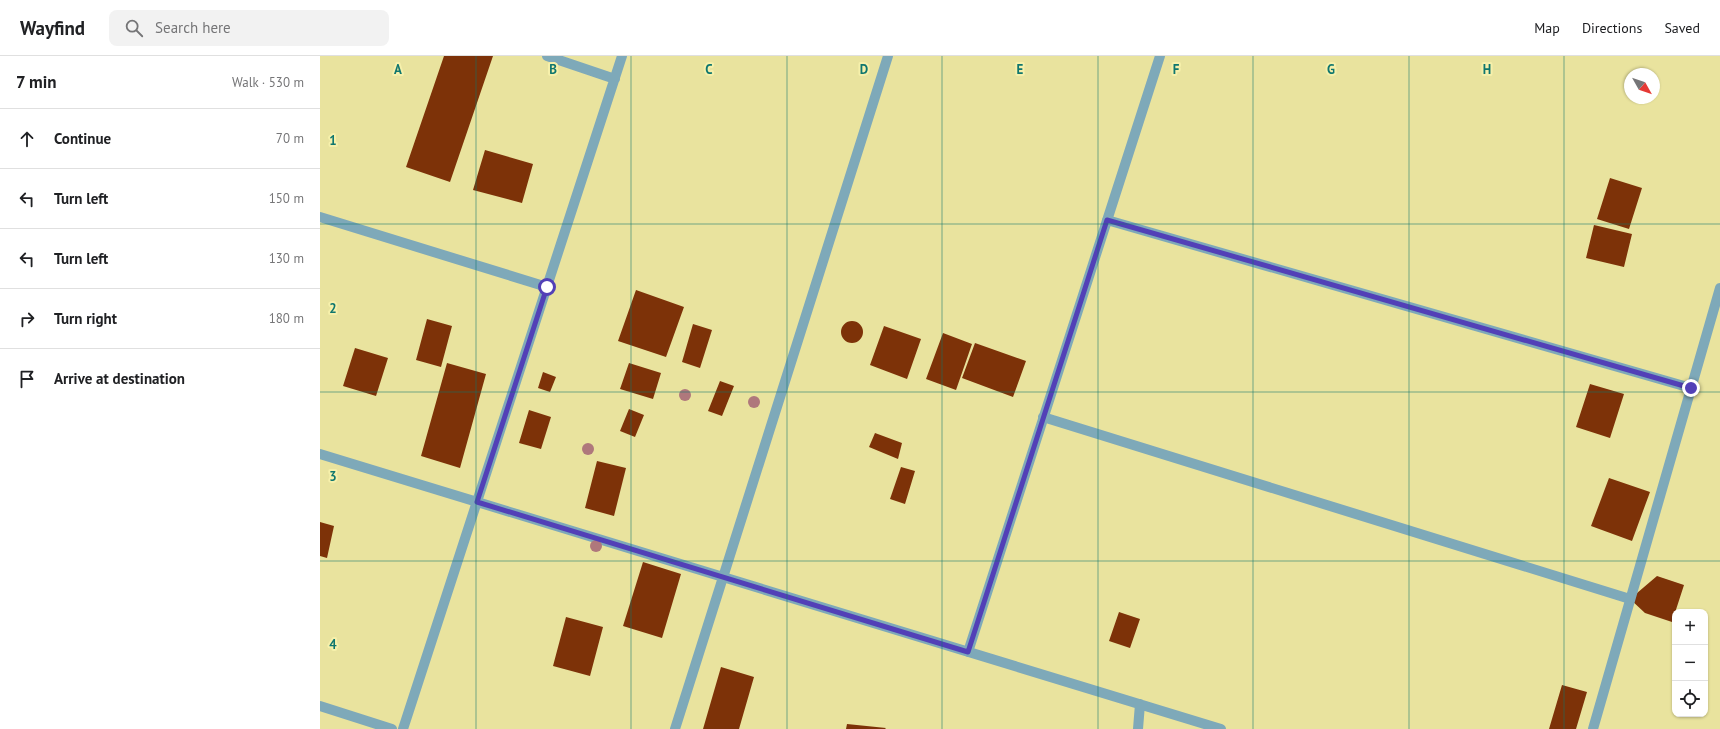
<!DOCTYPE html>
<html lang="en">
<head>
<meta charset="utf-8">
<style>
	body { margin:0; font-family:"PT Sans",sans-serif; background:#f2f2f2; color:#202124 }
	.controls { position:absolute; right:12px; bottom:12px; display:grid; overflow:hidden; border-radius:8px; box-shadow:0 1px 3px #0004 }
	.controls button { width:36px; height:36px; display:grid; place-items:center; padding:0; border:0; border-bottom:1px solid #e0e0e0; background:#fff; color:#202124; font:20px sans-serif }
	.compass { position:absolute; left:1304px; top:12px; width:36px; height:36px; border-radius:50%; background:#fff; box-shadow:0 1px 3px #0004; rotate:130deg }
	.stop { position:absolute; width:12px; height:12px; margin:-9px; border:3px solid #5240b7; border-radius:50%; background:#fff }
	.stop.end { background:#5240b7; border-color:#fff; box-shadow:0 1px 4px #0008 }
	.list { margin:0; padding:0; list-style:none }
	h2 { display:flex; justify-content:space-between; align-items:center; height:52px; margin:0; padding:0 16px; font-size:17px }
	h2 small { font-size:13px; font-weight:400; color:#757577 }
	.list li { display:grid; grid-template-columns:26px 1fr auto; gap:12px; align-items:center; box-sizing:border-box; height:60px; padding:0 16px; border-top:1px solid #e0e0e0 }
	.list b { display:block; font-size:15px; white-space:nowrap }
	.list em { font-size:13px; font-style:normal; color:#757577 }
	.icon { flex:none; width:22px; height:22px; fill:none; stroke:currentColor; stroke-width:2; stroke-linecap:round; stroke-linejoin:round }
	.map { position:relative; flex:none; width:1400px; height:673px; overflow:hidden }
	header { display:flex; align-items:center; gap:24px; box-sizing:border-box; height:56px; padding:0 20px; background:#fff; border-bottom:1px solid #e0e0e0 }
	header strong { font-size:19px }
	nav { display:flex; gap:22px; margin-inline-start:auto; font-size:14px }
	.search { width:280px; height:36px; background:#f2f2f2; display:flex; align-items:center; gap:10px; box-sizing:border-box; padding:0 14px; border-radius:8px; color:#757577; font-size:15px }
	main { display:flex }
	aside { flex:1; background:#fff }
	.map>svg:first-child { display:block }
	.building { fill:#7d3208 }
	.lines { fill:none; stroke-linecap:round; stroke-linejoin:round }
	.minor { stroke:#7ea9b9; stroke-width:10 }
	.tree { fill:#af787c }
	.route { stroke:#5240b7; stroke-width:5 }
	.grid { fill:none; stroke:#0f766e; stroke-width:1; stroke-opacity:0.55 }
	.grid-label { font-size:13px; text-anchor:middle; font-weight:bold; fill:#0f766e; stroke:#f6f0ab; stroke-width:4; stroke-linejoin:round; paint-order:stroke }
</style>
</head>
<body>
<header>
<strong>Wayfind</strong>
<div class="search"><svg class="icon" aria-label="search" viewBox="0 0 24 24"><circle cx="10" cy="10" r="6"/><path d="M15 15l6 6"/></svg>Search here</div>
<nav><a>Map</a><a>Directions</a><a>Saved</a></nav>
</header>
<main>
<aside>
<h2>7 min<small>Walk · 530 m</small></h2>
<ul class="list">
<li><svg class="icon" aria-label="ahead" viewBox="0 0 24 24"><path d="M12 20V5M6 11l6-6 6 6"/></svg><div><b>Continue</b></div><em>70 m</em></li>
<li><svg class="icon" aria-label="left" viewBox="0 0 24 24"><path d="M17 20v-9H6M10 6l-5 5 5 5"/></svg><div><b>Turn left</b></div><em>150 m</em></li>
<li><svg class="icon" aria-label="left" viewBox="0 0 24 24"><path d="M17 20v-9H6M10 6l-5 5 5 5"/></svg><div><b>Turn left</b></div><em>130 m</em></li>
<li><svg class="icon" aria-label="right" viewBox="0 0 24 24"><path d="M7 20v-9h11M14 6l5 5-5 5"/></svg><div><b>Turn right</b></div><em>180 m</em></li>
<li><svg class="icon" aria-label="arrive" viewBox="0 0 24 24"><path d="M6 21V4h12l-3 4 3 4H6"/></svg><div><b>Arrive at destination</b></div></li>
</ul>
</aside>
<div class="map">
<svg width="1400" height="673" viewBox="0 0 1400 673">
	<rect width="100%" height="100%" fill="#e9e39e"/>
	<!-- building -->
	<path class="building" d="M 124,0 L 173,0 L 130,126 L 86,111 Z
		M 165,94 L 213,108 L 202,147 L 153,134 Z
		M 1290,122 L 1322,132 L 1309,173 L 1277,163 Z
		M 1274,169 L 1312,178 L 1304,211 L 1266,202 Z
		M 316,234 L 364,251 L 346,301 L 298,285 Z
		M 107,263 L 132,270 L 121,311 L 96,304 Z
		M521 276a11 11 0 1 1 22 0a11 11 0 1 1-22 0Z
		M 373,268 L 392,274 L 380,312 L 362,306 Z
		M 564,270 L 601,283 L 587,323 L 550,309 Z
		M 623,277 L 652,288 L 636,334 L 606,323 Z
		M 655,287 L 706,305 L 693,341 L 642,322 Z
		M 35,292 L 68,302 L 56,340 L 23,330 Z
		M 127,307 L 166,318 L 140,412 L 101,400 Z
		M 309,307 L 341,317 L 333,343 L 300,333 Z
		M 223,316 L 236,321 L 230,336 L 218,332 Z
		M 400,325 L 414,330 L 402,360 L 388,355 Z
		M 1270,328 L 1304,338 L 1290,382 L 1256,371 Z
		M 309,353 L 324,359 L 315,381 L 300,375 Z
		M 209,354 L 231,361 L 221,393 L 199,387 Z
		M 555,377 L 582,387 L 578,403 L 549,391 Z
		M 277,405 L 306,412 L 294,460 L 265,452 Z
		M 581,411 L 595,415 L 585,448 L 570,443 Z
		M 1289,422 L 1330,436 L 1312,485 L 1271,470 Z
		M 0,466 L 14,470 L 7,502 L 0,500 Z
		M 323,506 L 361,518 L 342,582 L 303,570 Z
		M 1337,520 L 1364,529 L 1352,566 L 1325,557 L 1310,543 Z
		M 799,556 L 820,563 L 810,592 L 789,585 Z
		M 246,561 L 283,571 L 270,620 L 233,610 Z
		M 401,611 L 434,621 L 419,673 L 383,673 Z
		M 1242,629 L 1267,636 L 1256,673 L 1229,673 Z
		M 527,668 L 566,672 L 565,673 L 526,673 Z"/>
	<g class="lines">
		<!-- minor -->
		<path class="minor" d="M 227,0 L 295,23
			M 0,161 L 227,231
			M 787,164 L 1371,332
			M 723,361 L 1310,543
			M 0,398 L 901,673
			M 648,596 L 840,0
			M 0,650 L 72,673
			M 83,673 L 302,0
			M 355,673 L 568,0
			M 818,673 L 820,648
			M 1273,673 L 1400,232"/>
	</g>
	<!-- trees -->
	<g class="tree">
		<circle cx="365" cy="339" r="6"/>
		<circle cx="434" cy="346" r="6"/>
		<circle cx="268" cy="393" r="6"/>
		<circle cx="276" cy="490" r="6"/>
	</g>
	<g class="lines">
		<!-- route -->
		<path class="route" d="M 227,231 L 157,446 L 648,596 L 787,164 L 1371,332"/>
	</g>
	<!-- grid -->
	<path class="grid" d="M 156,0 L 156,673M 311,0 L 311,673M 467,0 L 467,673M 622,0 L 622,673M 778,0 L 778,673M 933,0 L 933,673M 1089,0 L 1089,673M 1244,0 L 1244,673M 0,168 L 1400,168M 0,336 L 1400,336M 0,505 L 1400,505"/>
	<g class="grid-label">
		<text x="78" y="18">A</text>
		<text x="233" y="18">B</text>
		<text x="389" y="18">C</text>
		<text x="544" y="18">D</text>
		<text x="700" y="18">E</text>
		<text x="856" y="18">F</text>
		<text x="1011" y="18">G</text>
		<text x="1167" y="18">H</text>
		<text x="13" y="89">1</text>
		<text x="13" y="257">2</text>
		<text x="13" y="425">3</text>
		<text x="13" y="593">4</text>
	</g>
</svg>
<div class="controls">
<button>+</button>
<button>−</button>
<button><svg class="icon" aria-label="locate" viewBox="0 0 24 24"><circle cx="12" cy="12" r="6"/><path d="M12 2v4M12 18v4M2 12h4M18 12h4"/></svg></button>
</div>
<svg class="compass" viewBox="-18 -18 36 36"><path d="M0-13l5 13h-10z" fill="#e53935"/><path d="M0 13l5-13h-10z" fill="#757577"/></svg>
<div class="stop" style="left:227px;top:231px"></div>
<div class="stop end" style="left:1371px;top:332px"></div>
</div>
</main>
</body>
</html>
